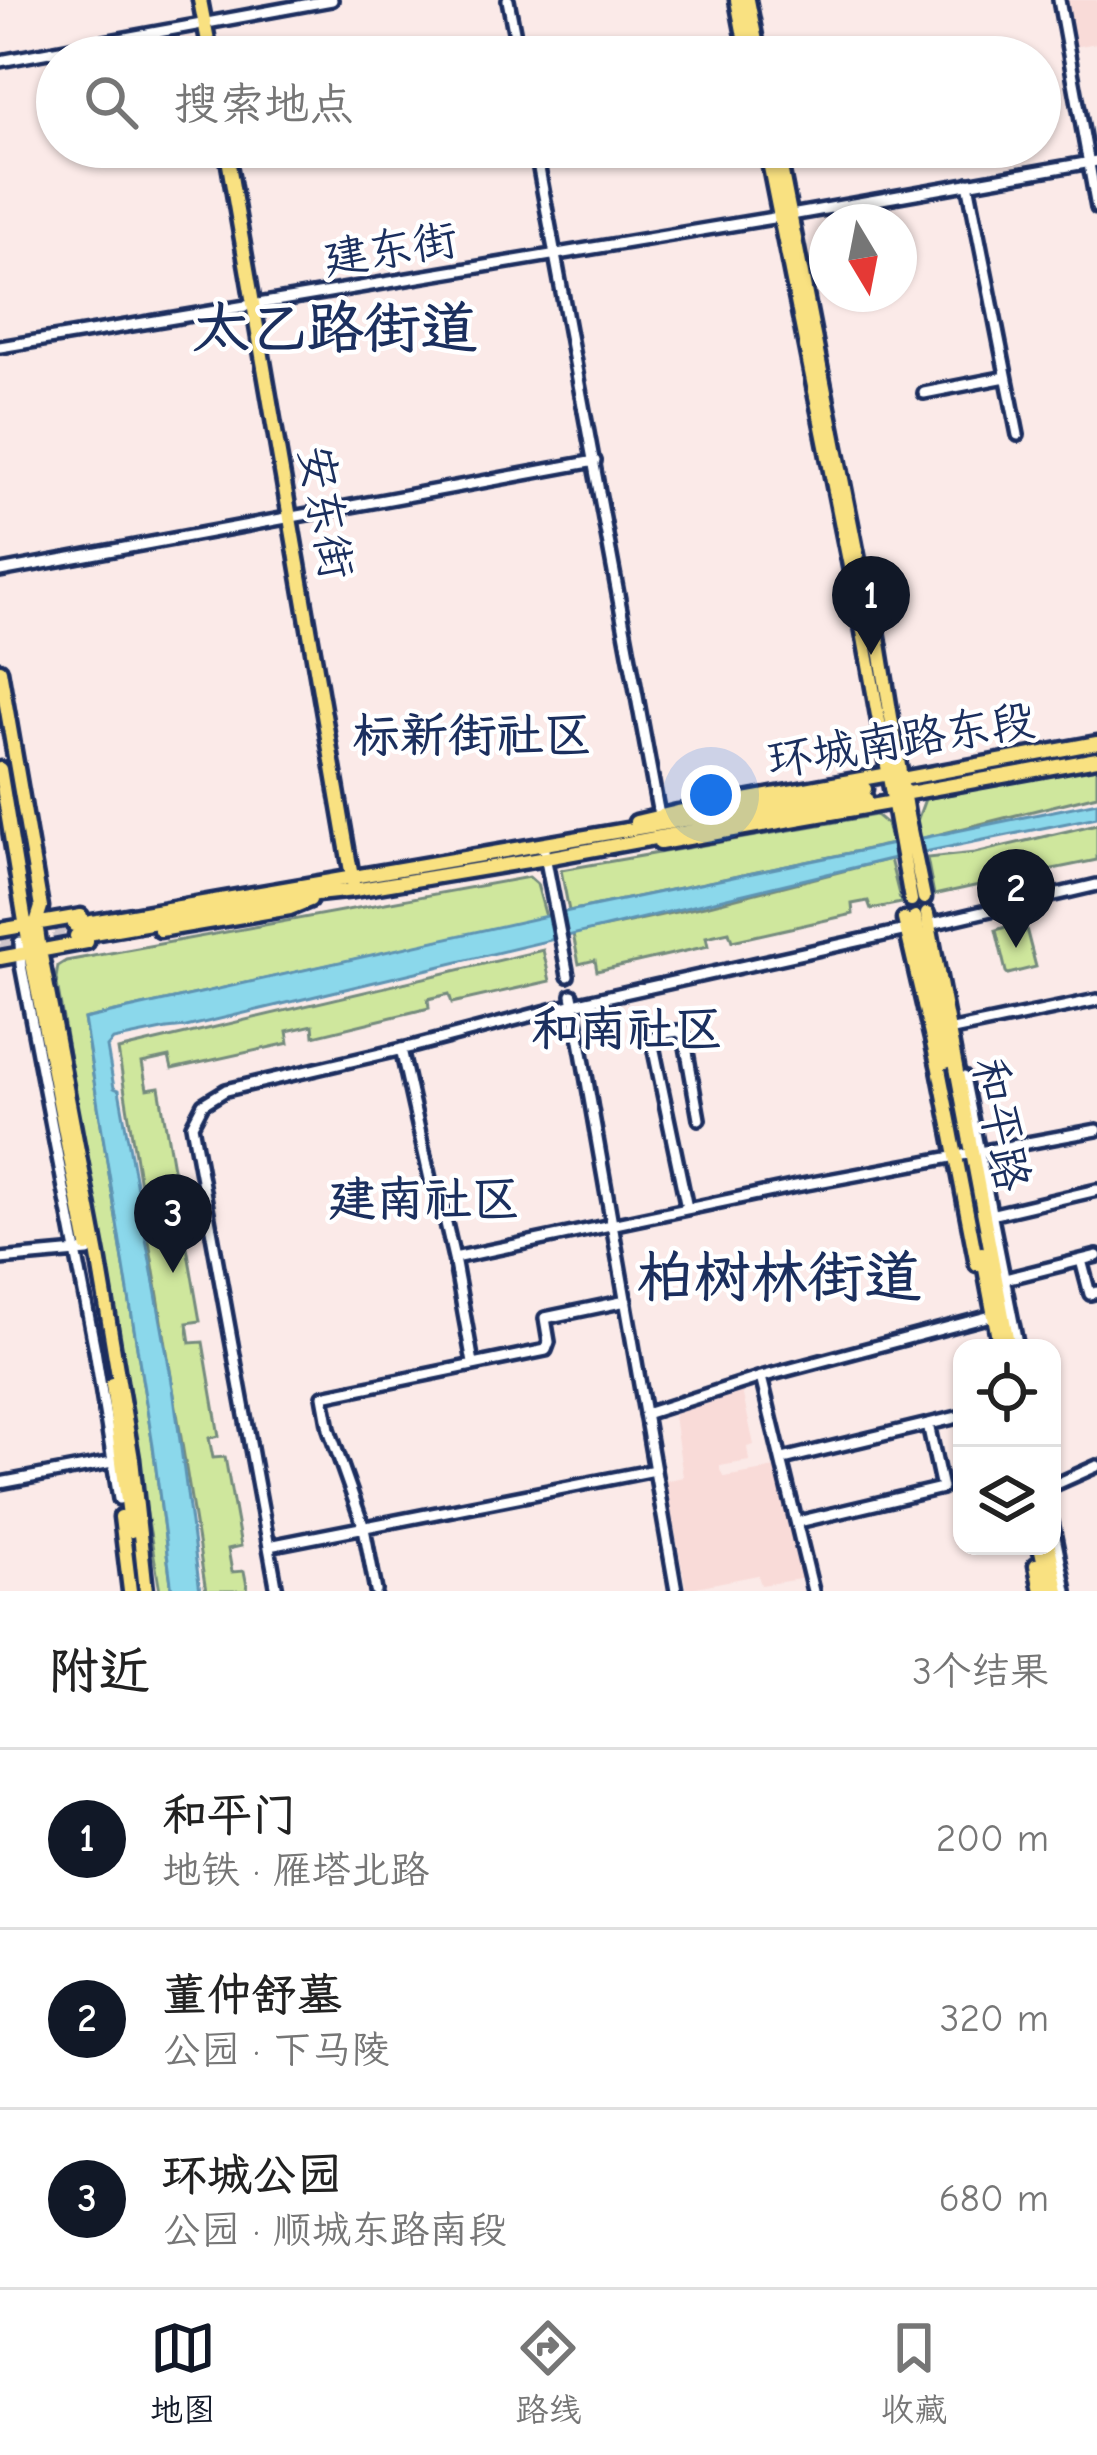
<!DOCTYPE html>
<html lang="zh">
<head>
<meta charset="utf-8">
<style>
	body { margin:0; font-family:"Comic Neue","LXGW WenKai TC",sans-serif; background:#f2f2f2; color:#222 }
	.controls { position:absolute; right:36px; bottom:36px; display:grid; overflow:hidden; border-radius:24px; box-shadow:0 3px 9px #0004 }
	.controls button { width:108px; height:108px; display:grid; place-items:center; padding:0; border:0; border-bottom:3px solid #e0e0e0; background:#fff; color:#222; font:60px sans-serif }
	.compass { position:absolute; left:809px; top:204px; width:108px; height:108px; border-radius:50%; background:#fff; box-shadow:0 3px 9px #0004; rotate:170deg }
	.you { position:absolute; left:711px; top:795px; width:42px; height:42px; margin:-30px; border:9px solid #fff; border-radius:50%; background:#1a73e8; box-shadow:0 0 0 18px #1a73e833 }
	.badge { display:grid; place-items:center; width:78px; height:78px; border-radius:50%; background:#111827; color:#fff; font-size:39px; font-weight:700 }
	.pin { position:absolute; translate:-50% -99px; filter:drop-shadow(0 3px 6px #0008) }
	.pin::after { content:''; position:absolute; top:63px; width:42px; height:36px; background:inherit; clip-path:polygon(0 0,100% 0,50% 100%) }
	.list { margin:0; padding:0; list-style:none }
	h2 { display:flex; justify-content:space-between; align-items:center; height:156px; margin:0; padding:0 48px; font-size:51px }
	h2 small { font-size:39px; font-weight:400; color:#767676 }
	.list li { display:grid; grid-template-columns:78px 1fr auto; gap:36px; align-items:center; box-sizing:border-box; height:180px; padding:0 48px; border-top:3px solid #e0e0e0 }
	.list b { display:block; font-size:45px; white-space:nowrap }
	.list p { margin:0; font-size:39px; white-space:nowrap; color:#767676 }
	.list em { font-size:39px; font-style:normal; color:#767676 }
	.icon { flex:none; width:66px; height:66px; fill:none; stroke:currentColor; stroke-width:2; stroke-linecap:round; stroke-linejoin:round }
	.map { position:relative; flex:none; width:1097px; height:1591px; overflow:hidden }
	.search { position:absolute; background:#fff; box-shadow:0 3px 9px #0004; left:36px; right:36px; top:36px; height:132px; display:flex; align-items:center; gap:30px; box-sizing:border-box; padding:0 42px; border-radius:66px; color:#767676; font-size:45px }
	.sheet { height:696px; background:#fff }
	nav { display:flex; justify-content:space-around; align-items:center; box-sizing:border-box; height:168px; border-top:3px solid #e0e0e0; background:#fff; font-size:33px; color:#767676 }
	nav a { display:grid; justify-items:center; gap:6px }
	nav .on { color:#111827 }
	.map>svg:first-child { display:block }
	.built { fill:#f9dbd8 }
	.green { fill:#cfe79d; stroke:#758b7e; stroke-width:3 }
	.water { fill:#8bd8eb; stroke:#5e94b3; stroke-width:3 }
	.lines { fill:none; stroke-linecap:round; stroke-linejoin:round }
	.major-tunnel { stroke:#cec5cc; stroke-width:12; stroke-dasharray:12 6; stroke-linecap:butt }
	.minor-casing { stroke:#1b2f5e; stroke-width:18 }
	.major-casing { stroke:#1b2f5e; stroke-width:21 }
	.minor { stroke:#fff; stroke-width:9 }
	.major { stroke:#f9e181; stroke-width:12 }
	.labels { text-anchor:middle; stroke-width:9; stroke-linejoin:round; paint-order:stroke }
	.street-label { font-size:45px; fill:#1b2f5e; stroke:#fff }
	.neighbourhood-label { font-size:48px; font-weight:bold; fill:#1b2f5e; stroke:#fff }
	.district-label { font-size:57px; font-weight:bold; fill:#1b2f5e; stroke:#fff }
</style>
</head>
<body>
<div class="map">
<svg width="1097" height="1591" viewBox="0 0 1097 1591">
	<rect width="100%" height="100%" fill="#fbeae8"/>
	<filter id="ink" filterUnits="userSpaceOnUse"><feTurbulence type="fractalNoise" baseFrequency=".00833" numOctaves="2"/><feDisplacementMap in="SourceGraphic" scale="24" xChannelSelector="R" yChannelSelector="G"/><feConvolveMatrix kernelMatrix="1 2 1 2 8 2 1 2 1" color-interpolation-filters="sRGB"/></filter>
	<g filter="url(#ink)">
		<!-- built -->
		<path class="built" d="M 1066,0 L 1097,0 L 1097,43 L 1074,47 Z
			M 741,1386 L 754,1445 L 747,1447 L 749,1461 L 720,1466 L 720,1470 L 724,1477 L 781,1467 L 807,1578 L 761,1585 L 758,1575 L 686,1589 L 665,1481 L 683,1477 L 673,1409 Z"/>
		<!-- green -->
		<path class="green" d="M 1097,766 L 1097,795 L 920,839 L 917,821 L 925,799 Z
			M 876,815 L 887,824 L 892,844 L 569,911 L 561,870 Z
			M 1097,824 L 1097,860 L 1004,879 L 1001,870 L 986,873 L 988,883 L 934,895 L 927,858 L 975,853 Z
			M 890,859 L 901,903 L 871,909 L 868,901 L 852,904 L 853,914 L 732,941 L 729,932 L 706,937 L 708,946 L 597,971 L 595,960 L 579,964 L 573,934 L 709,905 Z
			M 529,877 L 537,884 L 546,917 L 84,1019 L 153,1446 L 172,1591 L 160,1591 L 56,978 L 58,966 L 66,961 Z
			M 1024,921 L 1036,967 L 1008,974 L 1006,972 L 996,930 Z
			M 543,950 L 550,981 L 452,1003 L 449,994 L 428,999 L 429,1008 L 314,1036 L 313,1025 L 287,1031 L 289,1043 L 172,1069 L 169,1057 L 142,1063 L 147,1089 L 159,1087 L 179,1203 L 169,1206 L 172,1225 L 183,1224 L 200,1321 L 187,1323 L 190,1343 L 203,1342 L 219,1436 L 209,1438 L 213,1458 L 225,1457 L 241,1546 L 228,1549 L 232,1572 L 244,1571 L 248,1591 L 206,1591 L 118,1050 Z"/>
		<!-- water -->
		<path class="water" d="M 1097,802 L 1097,817 L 890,859 L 186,1027 L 167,1029 L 113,1040 L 107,1047 L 114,1088 L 119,1090 L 173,1388 L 200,1591 L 172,1591 L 153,1446 L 84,1019 L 569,911 Z"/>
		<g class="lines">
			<!-- major-tunnel -->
			<path class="major-tunnel" d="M 0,939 L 74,925
				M 0,950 L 76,936"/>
			<defs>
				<path id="minor" d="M 508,0 L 519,57
					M 1059,0 L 1097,208
					M 0,61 L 332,0
					M 535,147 L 659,815
					M 968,183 L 1018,435
					M 0,347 L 791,215 L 1097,161
					M 924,393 L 1006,377
					M 0,571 L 595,461
					M 543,845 L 568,976
					M 927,925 L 1097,885
					M 20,942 L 21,965 L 95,1350 L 119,1499
					M 572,995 L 676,1591
					M 948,1031 L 1097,1000
					M 401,1049 L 432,1188 L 443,1210 L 454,1258 L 473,1363
					M 964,1077 L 1018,1348
					M 687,1208 L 652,1041 L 658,1034 L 678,1031 L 684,1035 L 699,1119
					M 986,1216 L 1097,1190
					M 454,1258 L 796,1186 L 1097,1130
					M 0,1259 L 88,1251
					M 1081,1260 L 1090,1294 L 1097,1292
					M 1001,1280 L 1097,1256
					M 761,1377 L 813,1591
					M 645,1414 L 761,1377 L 987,1317
					M 783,1459 L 962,1416
					M 0,1483 L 112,1462
					M 1052,1486 L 1097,1466
					M 798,1522 L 942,1488 L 928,1424
					M 1052,1522 L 1066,1591
					M 269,1546 L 655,1470
					M 277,1591 L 192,1125 L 203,1104 L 226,1090 L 415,1046 L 574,1004 L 911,929
					M 376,1591 L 364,1528 L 329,1429 L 323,1396 L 546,1350 L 549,1342 L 545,1318 L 626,1301"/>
				<path id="major" d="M 200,0 L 211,57
					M 737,0 L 748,57
					M 748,0 L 759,57
					M 226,147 L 353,883
					M 766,147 L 862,626 L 911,900
					M 777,147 L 866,601 L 877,631 L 907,815 L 924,898
					M 0,670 L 41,907 L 36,923 L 40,950 L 98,1256 L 132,1459 L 146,1591
					M 0,769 L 30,952 L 87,1246
					M 636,822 L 678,812 L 889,774 L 902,779 L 1097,743
					M 660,843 L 894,802 L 903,794 L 1097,759
					M 927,914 L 1009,1348
					M 915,917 L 946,1062
					M 904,919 L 939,1069 L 977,1264
					M 74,925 L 865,789
					M 0,930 L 81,916
					M 160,930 L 290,908 L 310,900
					M 76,936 L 317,894 L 354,890 L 546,858 L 866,799
					M 0,958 L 87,942
					M 982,1253 L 1000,1348
					M 112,1384 L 131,1531
					M 121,1517 L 130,1591
					M 1040,1546 L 1050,1591
					M 1049,1546 L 1058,1591
					M 1036,1565 L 1041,1591"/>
			</defs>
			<!-- minor casing -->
			<use href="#minor" class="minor-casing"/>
			<!-- major casing -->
			<use href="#major" class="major-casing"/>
			<!-- minor -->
			<use href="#minor" class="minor"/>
			<!-- major -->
			<use href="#major" class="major"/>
		</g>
	</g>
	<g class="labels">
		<!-- street labels -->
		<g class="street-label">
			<text transform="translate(390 248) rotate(-9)" y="16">建东街</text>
			<text transform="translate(327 512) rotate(80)" y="16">安东街</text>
			<text transform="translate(901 739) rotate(-9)" y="16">环城南路东段</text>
			<text transform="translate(1002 1124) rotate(79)" y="16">和平路</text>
		</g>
		<!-- neighbourhood labels -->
		<g class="neighbourhood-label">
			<text x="472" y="751">标新街社区</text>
			<text x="627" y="1045">和南社区</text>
			<text x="424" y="1215">建南社区</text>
		</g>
		<!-- district labels -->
		<g class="district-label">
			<text x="335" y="347">太乙路街道</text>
			<text x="779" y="1296">柏树林街道</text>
		</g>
	</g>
</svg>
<div class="controls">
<button><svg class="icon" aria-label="locate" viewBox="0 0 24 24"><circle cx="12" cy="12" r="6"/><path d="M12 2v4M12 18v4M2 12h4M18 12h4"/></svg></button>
<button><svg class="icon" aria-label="layers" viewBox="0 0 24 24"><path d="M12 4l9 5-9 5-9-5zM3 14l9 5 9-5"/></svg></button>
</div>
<svg class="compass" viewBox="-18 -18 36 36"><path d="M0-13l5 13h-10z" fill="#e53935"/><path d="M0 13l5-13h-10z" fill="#767676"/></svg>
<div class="you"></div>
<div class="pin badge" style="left:871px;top:655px">1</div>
<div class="pin badge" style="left:1016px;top:948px">2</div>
<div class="pin badge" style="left:173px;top:1273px">3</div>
<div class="search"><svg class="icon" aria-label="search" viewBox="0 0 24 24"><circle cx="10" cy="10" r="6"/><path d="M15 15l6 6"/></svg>搜索地点</div>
</div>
<section class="sheet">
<h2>附近<small>3个结果</small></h2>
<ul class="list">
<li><span class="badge">1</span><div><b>和平门</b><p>地铁 · 雁塔北路</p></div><em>200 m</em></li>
<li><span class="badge">2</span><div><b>董仲舒墓</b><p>公园 · 下马陵</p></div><em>320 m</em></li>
<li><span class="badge">3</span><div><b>环城公园</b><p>公园 · 顺城东路南段</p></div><em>680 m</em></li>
</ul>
</section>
<nav>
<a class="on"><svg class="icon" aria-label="map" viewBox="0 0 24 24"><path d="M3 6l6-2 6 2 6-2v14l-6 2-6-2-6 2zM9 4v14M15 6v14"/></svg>地图</a>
<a><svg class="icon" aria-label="directions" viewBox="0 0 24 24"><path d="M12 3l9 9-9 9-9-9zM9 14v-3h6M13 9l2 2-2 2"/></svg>路线</a>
<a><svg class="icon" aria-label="saved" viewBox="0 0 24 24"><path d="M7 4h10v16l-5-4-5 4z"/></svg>收藏</a>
</nav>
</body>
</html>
